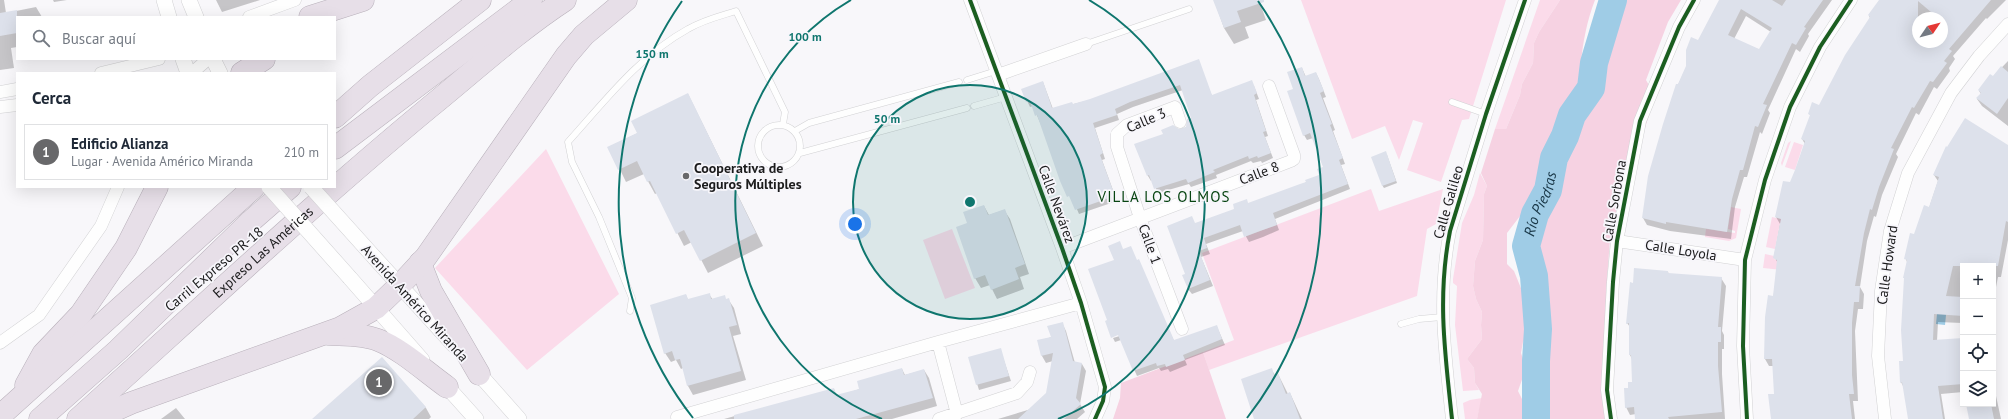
<!DOCTYPE html>
<html lang="es">
<head>
<meta charset="utf-8">
<style>
	body { margin:0; font-family:"PT Sans",sans-serif; background:#f2f2f3; color:#1f2937 }
	.controls { position:absolute; right:12px; bottom:12px; display:grid; overflow:hidden; border-radius:0px; box-shadow:0 4px 16px #0002 }
	.controls button { width:36px; height:36px; display:grid; place-items:center; padding:0; border:0; border-bottom:1px solid #e0e1e3; background:#fff; color:#1f2937; font:20px sans-serif }
	.compass { position:absolute; left:1912px; top:12px; width:36px; height:36px; border-radius:50%; background:#fff; box-shadow:0 4px 16px #0002; rotate:55deg }
	.you { position:absolute; left:855px; top:224px; width:14px; height:14px; margin:-10px; border:3px solid #fff; border-radius:50%; background:#1a73e8; box-shadow:0 0 0 6px #1a73e833 }
	.badge { display:grid; place-items:center; width:26px; height:26px; border-radius:50%; background:#68686a; color:#fff; font-size:13px; font-weight:700 }
	.pin { position:absolute; translate:-50% -50%; border:2px solid #fff; box-shadow:0 1px 4px #0006 }
	.list { margin:0; padding:0; list-style:none }
	h2 { display:flex; justify-content:space-between; align-items:center; height:52px; margin:0; padding:0 16px; font-size:17px }
	h2 small { font-size:13px; font-weight:400; color:#747a83 }
	.list li { display:grid; grid-template-columns:26px 1fr auto; gap:12px; align-items:center; box-sizing:border-box; height:56px; margin:0 8px 8px; padding:0 8px; border:1px solid #e0e1e3; border-radius:0px }
	.list b { display:block; font-size:15px; white-space:nowrap }
	.list p { margin:0; font-size:13px; white-space:nowrap; color:#747a83 }
	.list em { font-size:13px; font-style:normal; color:#747a83 }
	.icon { flex:none; width:22px; height:22px; fill:none; stroke:currentColor; stroke-width:2; stroke-linecap:round; stroke-linejoin:round }
	.map { position:relative; flex:none; width:2008px; height:419px; overflow:hidden }
	.search { position:absolute; background:#fff; box-shadow:0 4px 16px #0002; left:16px; top:16px; width:320px; height:44px; display:flex; align-items:center; gap:10px; box-sizing:border-box; padding:0 14px; border-radius:0px; color:#747a83; font-size:15px }
	.panel { position:absolute; background:#fff; box-shadow:0 4px 16px #0002; left:16px; top:72px; width:320px; height:116px; border-radius:0px }
	.map>svg:first-child { display:block }
	.green { fill:#fbdbea }
	.forest { fill:#f6d2e2 }
	.water { fill:#9fcce6 }
	.shadow { fill:#0003; fill-rule:evenodd }
	.lines { fill:none; stroke-linecap:round; stroke-linejoin:round }
	.river { stroke:#9fcce6; stroke-width:28 }
	.building { fill:#dde1eb; fill-rule:evenodd }
	.service-casing { stroke:#d2d2d4; stroke-width:7 }
	.minor-casing { stroke:#d2d2d4; stroke-width:13 }
	.tertiary-casing { stroke:#d2d2d4; stroke-width:16 }
	.motorway-casing { stroke:#b8b0ba; stroke-width:23 }
	.service { stroke:#fefefe; stroke-width:6 }
	.minor { stroke:#fefefe; stroke-width:12 }
	.tertiary { stroke:#fefefe; stroke-width:15 }
	.motorway { stroke:#e7dfe8; stroke-width:22 }
	.tertiary-bridge-casing { stroke:#d2d2d4; stroke-width:16; stroke-linecap:butt }
	.tertiary-bridge { stroke:#fefefe; stroke-width:15 }
	.cycleway-casing { stroke:#f7f6fb; stroke-width:6 }
	.cycleway { stroke:#1b5e20; stroke-width:4 }
	.ring { fill:none; stroke:#0f766e; stroke-width:2 }
	.poi-dot { fill:#68686a; stroke:#f7f6fb; stroke-width:1.5 }
	.labels { text-anchor:middle; stroke-width:3.5; stroke-linejoin:round; paint-order:stroke }
	.street-label { font-size:14px; fill:#1b1b1c; stroke:#f7f6fb }
	.poi-label { font-size:14px; font-weight:bold; fill:#1b1b1c; stroke:#f7f6fb; text-anchor:start }
	.neighbourhood-label { font-size:15px; letter-spacing:1px; fill:#084512; stroke:#f7f6fb }
	.water-label { font-size:15px; font-style:italic; fill:#173545; stroke:#f7f6fb }
	.centre { fill:#0f766e; stroke:#f7f6fb; stroke-width:2 }
	.ring-label { font-size:12px; text-anchor:middle; font-weight:bold; fill:#0f766e; stroke:#f7f6fb; stroke-width:3.5; stroke-linejoin:round; paint-order:stroke }
</style>
</head>
<body>
<div class="map">
<svg width="2008" height="419" viewBox="0 0 2008 419">
	<rect width="100%" height="100%" fill="#f8f7fa"/>
	<!-- green -->
	<path class="green" d="M 1301,0 L 1506,0 L 1469,119 L 1462,120 L 1441,182 L 1407,170 L 1423,123 L 1413,120 L 1399,160 L 1385,126 L 1352,139 Z
		M 1540,0 L 1560,0 L 1539,32 L 1534,43 L 1533,63 L 1522,84 L 1520,95 L 1506,129 L 1495,129 Z
		M 1791,141 L 1782,166 L 1781,163 L 1788,143 Z
		M 1794,142 L 1803,145 L 1795,170 L 1785,167 Z
		M 546,149 L 619,294 L 527,370 L 435,268 Z
		M 1480,173 L 1487,186 L 1484,194 L 1483,240 L 1475,261 L 1473,286 L 1476,299 L 1482,312 L 1481,325 L 1482,339 L 1467,359 L 1474,368 L 1475,383 L 1479,390 L 1463,391 L 1455,325 L 1457,286 L 1453,283 L 1453,279 L 1462,223 L 1474,195 Z
		M 1371,189 L 1379,211 L 1443,189 L 1436,224 L 1427,229 L 1417,296 L 1209,370 L 1203,352 L 1234,340 L 1202,253 Z
		M 1731,207 L 1741,209 L 1736,238 L 1729,241 L 1705,237 L 1706,229 L 1735,233 L 1735,231 L 1728,229 Z
		M 1772,217 L 1821,228 L 1814,273 L 1763,268 L 1765,254 L 1774,256 L 1775,260 L 1805,263 L 1810,238 L 1799,235 L 1801,227 L 1780,223 L 1775,249 L 1766,247 Z
		M 952,229 L 975,288 L 945,299 L 923,240 Z
		M 1482,398 L 1477,419 L 1465,419 L 1463,403 L 1470,400 Z"/>
	<!-- forest -->
	<path class="forest" d="M 1560,0 L 1595,0 C 1587,21 1583,41 1581,63 L 1587,68 L 1586,79 L 1581,90 L 1562,107 L 1546,151 L 1533,199 L 1507,233 L 1507,264 L 1514,271 L 1531,313 L 1529,333 L 1523,342 L 1521,353 L 1526,368 L 1518,391 L 1527,409 L 1529,419 L 1477,419 L 1482,394 L 1475,383 L 1474,368 L 1467,359 L 1482,339 L 1481,325 L 1482,312 L 1476,299 L 1473,286 L 1475,261 L 1483,240 L 1484,194 L 1487,186 L 1481,173 L 1495,129 L 1506,129 L 1520,95 L 1522,84 L 1533,63 L 1534,43 L 1539,32 Z
		M 1623,0 L 1681,0 L 1668,22 L 1646,80 L 1655,96 L 1610,239 L 1606,294 L 1605,419 L 1541,419 L 1541,376 L 1546,323 L 1541,314 L 1539,304 L 1546,292 L 1546,278 L 1540,250 L 1540,218 L 1551,195 L 1559,167 L 1557,160 C 1574,147 1574,136 1581,117 C 1585,108 1591,99 1596,90 L 1589,84 L 1591,69 L 1602,62 L 1617,26 Z
		M 1203,352 L 1226,419 L 1113,419 L 1120,398 L 1121,383 Z"/>
	<!-- water -->
	<path class="water" d="M 1938,304 L 1947,305 L 1945,325 L 1936,324 Z"/>
	<!-- shadow -->
	<path class="shadow" d="M 0,0 L 4,0 L 6,13 L 36,7 L 42,17 L 17,17 L 17,47 L 11,48 L 14,68 L 0,70 Z
		M 53,0 L 67,0 L 54,2 Z
		M 216,0 L 260,0 L 222,12 Z
		M 1214,0 L 1259,0 L 1266,20 L 1245,27 L 1249,38 L 1234,44 L 1224,28 Z
		M 1721,0 L 1832,0 L 1808,34 L 1809,36 L 1800,52 L 1796,49 L 1768,110 L 1770,113 L 1762,134 L 1760,132 L 1747,177 L 1744,177 L 1735,207 L 1731,239 L 1670,231 L 1647,225 L 1643,218 L 1678,85 L 1698,42 ZM 1746,16 L 1771,32 L 1760,50 L 1734,39 Z
		M 1880,0 L 2006,0 L 1987,19 L 1986,18 L 1953,56 L 1955,59 L 1949,68 L 1950,71 L 1937,89 L 1934,87 L 1919,115 L 1916,113 L 1896,154 L 1898,157 L 1882,195 L 1876,217 L 1874,216 L 1867,241 L 1860,287 L 1864,294 L 1863,309 L 1858,309 L 1855,331 L 1858,401 L 1853,401 L 1855,419 L 1772,419 L 1775,394 L 1773,366 L 1769,366 L 1765,359 L 1778,263 L 1774,257 L 1780,224 L 1776,217 L 1791,183 L 1805,144 L 1802,139 L 1811,117 L 1809,113 L 1820,106 L 1870,18 L 1869,16 ZM 1918,18 L 1942,18 L 1942,42 L 1918,42 Z
		M 1198,61 L 1212,96 L 1254,86 L 1259,99 L 1256,100 L 1268,136 L 1265,137 L 1273,158 L 1262,163 L 1261,161 L 1253,163 L 1251,161 L 1216,175 L 1217,178 L 1191,187 L 1189,184 L 1158,193 L 1152,180 L 1151,181 L 1148,176 L 1135,145 L 1187,127 L 1193,118 L 1183,90 L 1133,107 L 1117,114 L 1119,120 L 1095,128 L 1105,159 L 1102,160 L 1117,201 L 1079,214 L 1033,106 L 1030,107 L 1022,90 L 1043,82 L 1053,109 L 1090,100 Z
		M 2008,61 L 2008,126 L 1982,106 L 1977,99 L 1981,94 L 1979,91 Z
		M 1302,68 L 1306,77 L 1316,73 L 1319,79 L 1326,97 L 1323,98 L 1335,130 L 1333,131 L 1345,164 L 1341,165 L 1350,189 L 1275,219 L 1279,230 L 1263,237 L 1249,242 L 1243,231 L 1206,244 L 1210,254 L 1201,257 L 1213,286 L 1192,294 L 1188,289 L 1186,275 L 1195,224 L 1301,185 L 1320,175 L 1324,168 L 1313,138 L 1307,140 L 1304,135 L 1294,89 Z
		M 688,94 L 763,246 L 708,273 L 692,242 L 684,246 L 657,193 L 655,194 L 644,174 L 626,182 L 609,147 L 638,133 Z
		M 2008,146 L 2008,240 L 2001,277 L 1998,277 L 1993,302 L 1993,266 L 1963,266 L 1963,392 L 1941,394 L 1945,419 L 1909,419 L 1904,388 L 1901,382 L 1904,362 L 1907,262 L 1906,259 L 1929,208 L 1938,181 L 1934,175 ZM 1938,322 L 1962,323 L 1961,339 L 1937,341 Z
		M 1387,155 L 1397,183 L 1384,188 L 1382,185 Z
		M 984,206 L 989,215 L 1004,210 L 1010,219 L 1029,274 L 1020,277 L 1024,289 L 997,299 L 990,285 L 981,288 L 975,278 L 968,223 Z
		M 1123,250 L 1137,261 L 1174,341 L 1217,327 L 1225,345 L 1185,360 L 1187,365 L 1170,372 L 1168,369 L 1161,371 L 1159,368 L 1137,376 L 1121,340 L 1115,342 L 1113,338 L 1123,335 L 1109,321 L 1115,261 Z
		M 1668,272 L 1669,274 L 1721,278 L 1726,286 L 1722,331 L 1724,335 L 1724,349 L 1722,349 L 1722,374 L 1725,419 L 1636,419 L 1636,414 L 1630,415 L 1626,407 L 1629,389 L 1633,383 L 1632,359 L 1630,355 L 1630,327 L 1627,323 L 1634,284 Z
		M 709,294 L 713,300 L 728,299 L 734,308 L 741,334 L 733,336 L 746,380 L 693,395 L 688,386 L 683,368 L 681,369 L 676,360 L 671,362 L 665,353 L 686,295 L 688,300 Z
		M 1993,320 L 1996,325 L 1995,343 L 1993,343 Z
		M 1062,323 L 1066,331 L 1075,363 L 1082,364 L 1086,371 L 1080,404 L 1085,412 L 1077,419 L 998,419 L 1031,409 L 1047,394 L 1053,361 L 1046,363 L 1042,356 L 1038,341 L 1052,337 Z
		M 1000,349 L 1011,381 L 979,390 L 969,358 Z
		M 382,358 L 426,408 L 431,417 L 429,419 L 321,419 Z
		M 902,369 L 905,375 L 924,370 L 929,378 L 937,406 L 892,419 L 724,419 L 834,389 L 837,396 L 860,389 Z
		M 1271,369 L 1275,375 L 1278,374 L 1288,394 L 1290,393 L 1302,419 L 1256,419 Z
		M 1993,382 L 2001,419 L 1970,419 L 1967,404 L 1993,404 Z
		M 176,408 L 185,419 L 161,419 Z"/>
	<g class="lines">
		<!-- river -->
		<path class="river" id="s1" d="M 1536,419 L 1536,361 L 1538,329 L 1534,276 L 1526,246 L 1535,214 L 1548,190 L 1554,158 L 1565,136 L 1572,115 L 1591,88 L 1594,63 L 1613,0"/>
	</g>
	<!-- building -->
	<path class="building" d="M 1213,0 L 1264,0 L 1264,2 L 1237,11 L 1241,22 L 1224,28 Z
		M 1719,0 L 1772,0 L 1782,6 L 1786,0 L 1823,0 L 1804,27 L 1806,28 L 1796,45 L 1792,43 L 1763,104 L 1767,105 L 1758,127 L 1755,126 L 1743,170 L 1740,170 L 1732,199 L 1727,232 L 1666,222 L 1666,224 L 1642,218 L 1648,176 L 1663,124 L 1676,84 L 1678,84 L 1686,66 L 1686,50 L 1691,37 L 1698,40 ZM 1741,9 L 1772,28 L 1759,49 L 1728,35 Z
		M 1879,0 L 1991,0 L 1949,49 L 1952,51 L 1944,61 L 1947,63 L 1933,82 L 1930,81 L 1914,108 L 1912,107 L 1891,148 L 1894,149 L 1879,187 L 1872,210 L 1870,209 L 1864,233 L 1855,286 L 1860,286 L 1859,302 L 1854,302 L 1852,323 L 1852,375 L 1854,394 L 1849,394 L 1852,419 L 1771,419 L 1768,394 L 1774,394 L 1772,359 L 1764,359 L 1765,317 L 1768,295 L 1773,296 L 1777,260 L 1773,258 L 1781,219 L 1775,217 L 1783,181 L 1790,182 L 1795,170 L 1805,141 L 1801,139 L 1810,115 L 1808,114 L 1812,102 L 1819,105 L 1845,55 L 1870,17 L 1868,15 ZM 1918,1 L 1938,18 L 1942,18 L 1942,42 L 1918,42 Z
		M 17,10 L 17,33 L 0,36 L 0,13 Z
		M 1199,59 L 1212,95 L 1252,80 L 1257,93 L 1254,95 L 1266,131 L 1263,132 L 1271,153 L 1258,158 L 1257,156 L 1249,159 L 1248,156 L 1213,170 L 1215,172 L 1188,183 L 1186,179 L 1154,189 L 1149,175 L 1147,176 L 1134,144 L 1163,134 L 1161,130 L 1173,125 L 1179,129 L 1186,127 L 1187,119 L 1191,118 L 1180,85 L 1130,102 L 1115,109 L 1117,115 L 1093,123 L 1103,153 L 1100,155 L 1115,196 L 1075,210 L 1069,196 L 1067,197 L 1060,181 L 1037,115 L 1035,116 L 1030,101 L 1026,102 L 1021,89 L 1043,81 L 1052,108 L 1072,102 L 1073,104 L 1090,99 Z
		M 2001,66 L 2008,72 L 2008,98 L 1997,114 L 1976,98 L 1981,93 L 1978,90 L 1990,74 L 1993,76 Z
		M 1302,67 L 1305,76 L 1316,72 L 1324,91 L 1320,93 L 1332,124 L 1330,125 L 1343,158 L 1339,160 L 1348,184 L 1273,213 L 1277,225 L 1260,231 L 1244,237 L 1240,225 L 1204,238 L 1207,248 L 1199,251 L 1210,280 L 1188,289 L 1182,275 L 1185,274 L 1167,226 L 1192,216 L 1195,223 L 1198,222 L 1234,209 L 1233,204 L 1247,199 L 1248,203 L 1300,184 L 1306,182 L 1305,180 L 1319,175 L 1317,169 L 1323,167 L 1310,133 L 1303,136 L 1287,91 L 1293,89 L 1287,72 Z
		M 688,93 L 756,233 L 700,261 L 684,230 L 676,234 L 650,181 L 647,182 L 637,161 L 618,170 L 607,147 L 637,133 L 631,121 Z
		M 1965,118 L 2008,145 L 2008,222 L 2006,221 L 1998,266 L 1953,266 L 1946,296 L 1963,297 L 1963,316 L 1934,314 L 1933,340 L 1963,338 L 1963,384 L 1938,386 L 1943,419 L 1908,419 L 1902,382 L 1900,383 L 1899,361 L 1903,361 L 1901,330 L 1904,278 L 1903,278 L 1907,260 L 1904,259 L 1910,233 L 1914,234 L 1924,205 L 1929,207 L 1939,177 L 1933,175 L 1946,146 L 1947,147 Z
		M 1386,151 L 1396,181 L 1382,186 L 1371,157 Z
		M 984,205 L 988,215 L 1005,209 L 1025,264 L 1015,268 L 1019,279 L 991,290 L 985,275 L 974,279 L 956,227 L 967,223 L 963,212 Z
		M 1120,241 L 1123,249 L 1131,246 L 1137,260 L 1139,259 L 1174,340 L 1217,325 L 1222,339 L 1183,355 L 1185,360 L 1166,367 L 1165,364 L 1157,366 L 1156,363 L 1133,371 L 1118,335 L 1111,338 L 1105,321 L 1107,320 L 1088,269 L 1114,260 L 1108,246 Z
		M 1634,268 L 1668,271 L 1668,273 L 1722,277 L 1718,327 L 1721,327 L 1721,342 L 1718,342 L 1718,366 L 1722,412 L 1668,417 L 1669,419 L 1635,419 L 1634,407 L 1625,408 L 1624,388 L 1628,388 L 1628,382 L 1632,382 L 1631,355 L 1629,355 L 1629,323 L 1626,324 L 1630,282 L 1633,283 Z
		M 710,293 L 711,299 L 725,295 L 726,299 L 729,298 L 737,325 L 729,327 L 741,371 L 687,386 L 680,359 L 675,360 L 672,351 L 664,354 L 650,305 L 686,294 L 688,299 Z
		M 1063,322 L 1073,361 L 1082,363 L 1076,398 L 1081,404 L 1064,419 L 1018,419 L 1046,393 L 1053,353 L 1041,356 L 1037,340 L 1051,337 L 1047,326 Z
		M 1001,348 L 1009,376 L 976,385 L 968,357 Z
		M 382,357 L 426,407 L 413,419 L 312,419 Z
		M 902,368 L 904,375 L 924,369 L 933,398 L 856,419 L 734,419 L 734,415 L 834,388 L 836,395 L 859,389 L 857,381 Z
		M 1272,368 L 1274,375 L 1278,373 L 1286,394 L 1290,392 L 1300,419 L 1254,419 L 1241,379 Z
		M 1966,404 L 1991,404 L 1994,419 L 1969,419 Z"/>
	<g class="lines">
		<defs>
			<path id="service" d="M 1086,44 L 1189,9
				M 967,80 L 996,71
				M 1452,102 L 1486,114
				M 974,106 L 1006,97
				M758 146a21 21 0 1 1 42 0a21 21 0 1 1-42 0Z
				M 795,131 L 809,123 L 959,82
				M 800,153 L 967,108
				M 630,311 L 632,298 L 599,217 L 572,162 L 568,142 C 605,101 639,56 688,29 C 703,20 720,16 736,11 L 785,112 L 783,124
				M 1401,324 L 1419,319 L 1442,317"/>
			<path id="minor" d="M 970,0 L 1062,248 L 1081,303 L 1105,387 L 1103,401 L 1095,419
				M 249,17 L 295,0
				M 101,73 L 159,59
				M 192,73 L 208,59
				M 998,75 L 1086,44
				M 0,92 L 17,89
				M 0,107 L 17,105
				M 1180,122 L 1175,107 L 1127,125 L 1117,134 L 1117,147 L 1140,218 L 1182,329
				M 1617,241 L 1745,260
				M 1062,248 L 1291,161 L 1294,159 L 1294,155 L 1269,86
				M 938,342 L 957,414
				M 0,343 L 39,315 L 101,226 L 118,187
				M 677,417 L 938,342 L 1081,303
				M 939,419 L 1017,393 L 1027,382 L 1030,372
				M 1452,419 C 1445,354 1437,296 1450,231 L 1486,114 L 1525,0
				M 1611,419 L 1607,390 L 1613,282 L 1617,241 L 1640,121 L 1679,27 L 1694,0
				M 1747,419 L 1743,346 L 1745,260 L 1765,180 L 1790,107 L 1820,47 L 1851,0
				M 1885,419 L 1878,356 L 1881,291 L 1890,231 L 1908,173 L 1951,93 L 1979,56 L 2008,24"/>
			<path id="tertiary" d="M 164,0 L 169,17
				M 189,0 L 196,17
				M 183,59 L 188,73
				M 213,59 L 220,73
				M 374,257 L 454,345
				M 350,278 L 422,360
				M 473,367 L 519,419
				M 441,380 L 476,419"/>
			<g id="motorway">
				<path d="M 310,17 L 363,0"/>
				<path d="M 242,73 L 264,59"/>
				<path d="M 335,117 L 370,86 L 480,0"/>
				<path d="M 335,148 L 531,0"/>
				<path d="M 420,263 L 431,291 L 479,374"/>
				<path d="M 328,334 C 344,335 363,334 378,340 C 401,349 426,372 447,387"/>
				<path d="M 26,385 L 43,354 L 81,314 L 126,248 L 157,187"/>
				<path d="M 0,416 L 254,187"/>
				<path d="M 40,419 L 118,350 L 251,221 L 290,187"/>
				<path id="s2" d="M 78,419 C 195,314 310,206 431,106 C 474,71 519,30 565,0"/>
				<path d="M 95,419 L 131,403 L 340,328 L 376,308 L 401,284 L 426,257 L 566,56 L 584,35 L 626,0"/>
			</g>
		</defs>
		<!-- service casing -->
		<use href="#service" class="service-casing"/>
		<!-- minor casing -->
		<use href="#minor" class="minor-casing"/>
		<!-- tertiary casing -->
		<use href="#tertiary" class="tertiary-casing"/>
		<!-- motorway casing -->
		<use href="#motorway" class="motorway-casing"/>
		<!-- service -->
		<use href="#service" class="service"/>
		<!-- minor -->
		<use href="#minor" class="minor"/>
		<!-- tertiary -->
		<use href="#tertiary" class="tertiary"/>
		<!-- motorway -->
		<use href="#motorway" class="motorway"/>
		<defs>
			<path id="tertiary-bridge" d="M 269,187 L 350,278
				M 311,187 L 374,257"/>
		</defs>
		<!-- tertiary-bridge casing -->
		<use href="#tertiary-bridge" class="tertiary-bridge-casing"/>
		<!-- tertiary-bridge -->
		<use href="#tertiary-bridge" class="tertiary-bridge"/>
		<defs>
			<path id="cycleway" d="M 970,0 L 1062,248 L 1081,303 L 1105,387 L 1103,401 L 1095,419
				M 1452,419 C 1445,354 1437,296 1450,231 L 1486,114 L 1525,0
				M 1611,419 L 1607,390 L 1613,282 L 1617,241 L 1640,121 L 1679,27 L 1694,0
				M 1747,419 L 1743,346 L 1745,260 L 1765,180 L 1790,107 L 1820,47 L 1851,0"/>
		</defs>
		<!-- cycleway casing -->
		<use href="#cycleway" class="cycleway-casing"/>
		<!-- cycleway -->
		<use href="#cycleway" class="cycleway"/>
	</g>
	<!-- distance rings -->
	<circle cx="970" cy="202" r="117" fill="#0f766e" fill-opacity=".12"/>
	<g class="ring">
		<circle cx="970" cy="202" r="117"/>
		<path d="M882 419A234 234 0 0 1 851 0M1089 0A234 234 0 0 1 1058 419"/>
		<path d="M693 418A351 351 0 0 1 682 1M1258 1A351 351 0 0 1 1247 418"/>
	</g>
	<!-- markers -->
	<circle class="poi-dot" cx="686" cy="176" r="4"/>
	<g class="labels">
		<!-- street labels -->
		<g class="street-label">
			<text transform="translate(1146 120) rotate(-23)" y="5">Calle 3</text>
			<text transform="translate(1259 173) rotate(-21)" y="5">Calle 8</text>
			<text transform="translate(1614 201) rotate(-80)" y="5">Calle Sorbona</text>
			<text transform="translate(1448 202) rotate(-74)" y="5">Calle Galileo</text>
			<text transform="translate(1057 204) rotate(70)" y="5">Calle Nevárez</text>
			<text transform="translate(1150 244) rotate(70)" y="5">Calle 1</text>
			<text transform="translate(1681 250) rotate(9)" y="5">Calle Loyola</text>
			<text dy="5" stroke="none"><textPath href="#s2" startOffset="249">Expreso Las Américas</textPath></text>
			<text transform="translate(1887 265) rotate(-82)" y="5">Calle Howard</text>
			<text transform="translate(214 269) rotate(-40)" y="5">Carril Expreso PR-18</text>
			<text transform="translate(415 303) rotate(48)" y="5">Avenida Américo Miranda</text>
		</g>
		<!-- poi labels -->
		<g class="poi-label">
			<text x="694" y="173">Cooperativa de<tspan x="694" dy="16">Seguros Múltiples</tspan></text>
		</g>
		<!-- neighbourhood labels -->
		<g class="neighbourhood-label">
			<text x="1164" y="202">VILLA LOS OLMOS</text>
		</g>
		<!-- water labels -->
		<g class="water-label">
			<text dy="5" stroke="none"><textPath href="#s1" startOffset="219">Río Piedras</textPath></text>
		</g>
	</g>
	<circle cx="970" cy="202" r="6" class="centre"/>
	<g class="ring-label">
		<text x="805" y="41">100 m</text>
		<text x="652" y="58">150 m</text>
		<text x="887" y="123">50 m</text>
	</g>
</svg>
<div class="controls">
<button>+</button>
<button>−</button>
<button><svg class="icon" aria-label="locate" viewBox="0 0 24 24"><circle cx="12" cy="12" r="6"/><path d="M12 2v4M12 18v4M2 12h4M18 12h4"/></svg></button>
<button><svg class="icon" aria-label="layers" viewBox="0 0 24 24"><path d="M12 4l9 5-9 5-9-5zM3 14l9 5 9-5"/></svg></button>
</div>
<svg class="compass" viewBox="-18 -18 36 36"><path d="M0-13l5 13h-10z" fill="#e53935"/><path d="M0 13l5-13h-10z" fill="#747a83"/></svg>
<div class="you"></div>
<div class="pin badge" style="left:379px;top:382px">1</div>
<div class="search"><svg class="icon" aria-label="search" viewBox="0 0 24 24"><circle cx="10" cy="10" r="6"/><path d="M15 15l6 6"/></svg>Buscar aquí</div>
<section class="panel">
<h2>Cerca<small></small></h2>
<ul class="list">
<li><span class="badge">1</span><div><b>Edificio Alianza</b><p>Lugar · Avenida Américo Miranda</p></div><em>210 m</em></li>
</ul>
</section>
</div>
</body>
</html>
